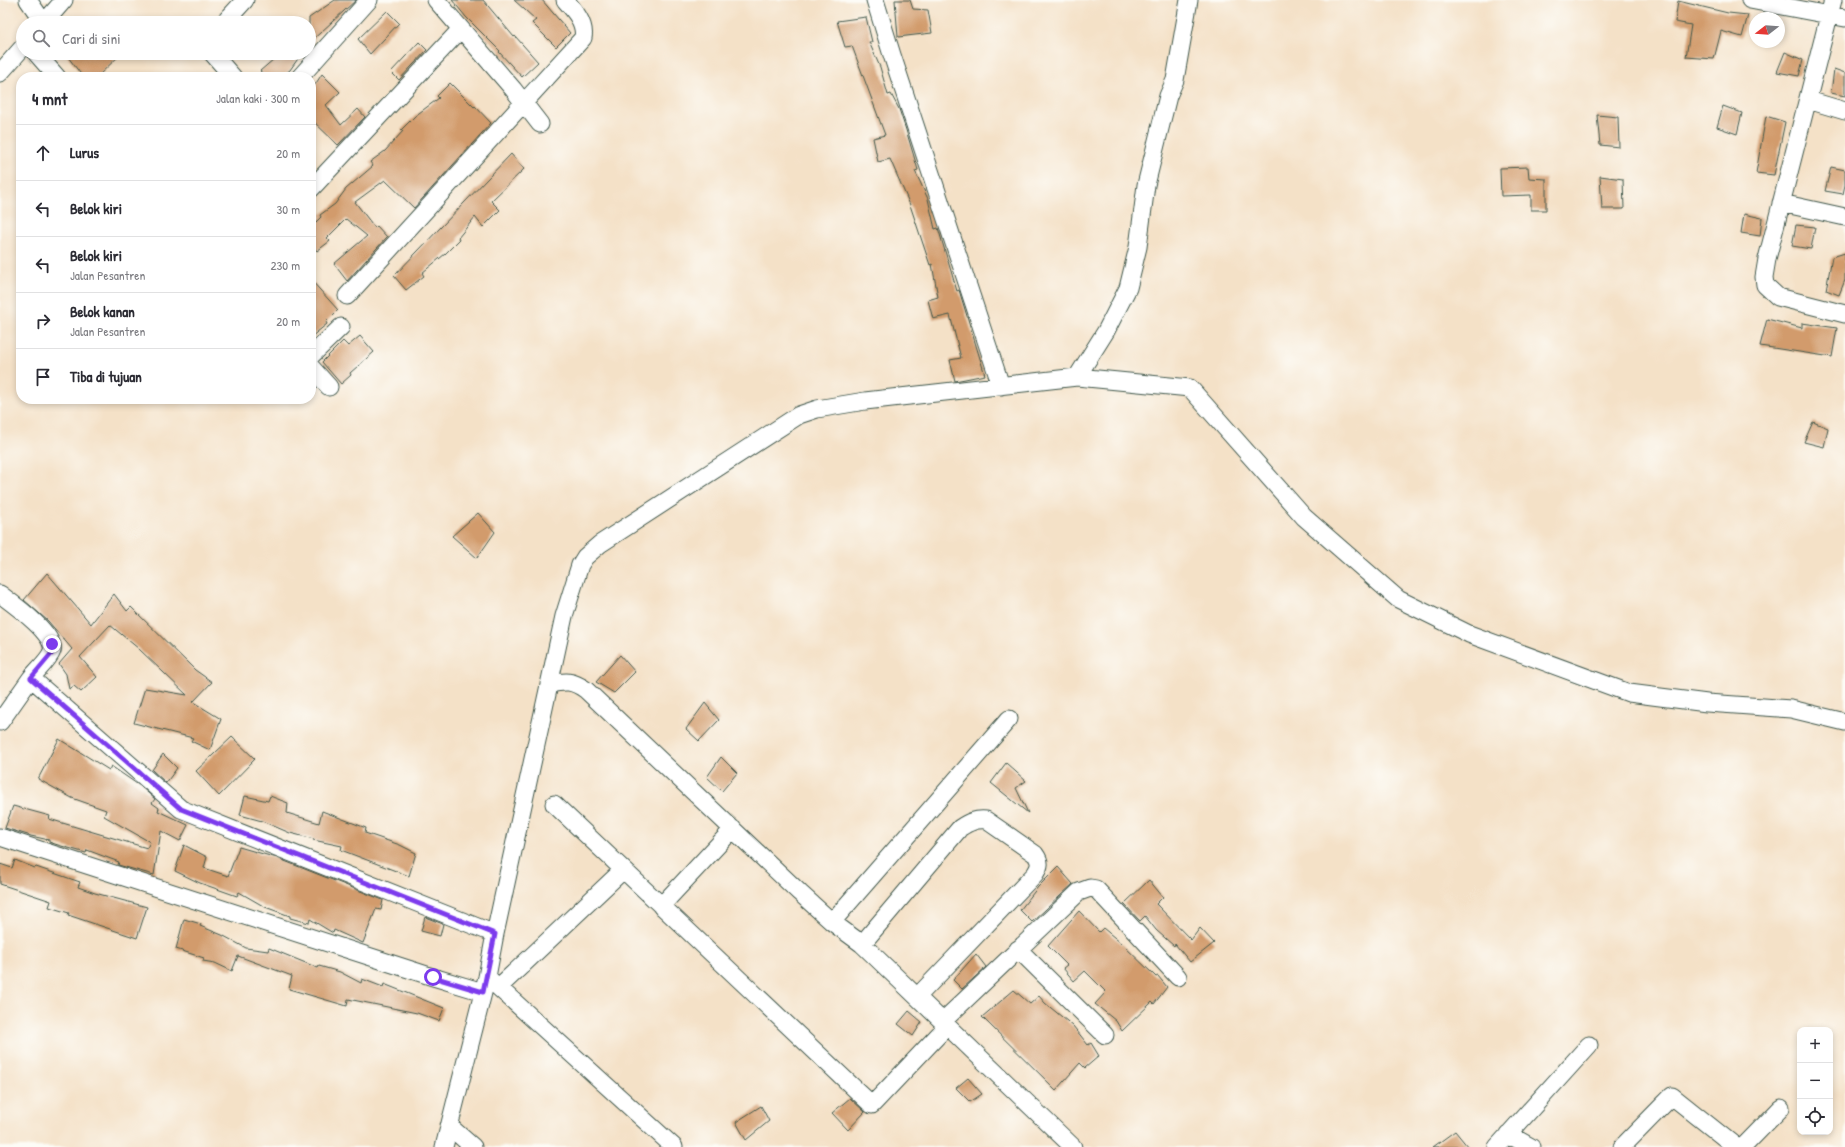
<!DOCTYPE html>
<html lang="id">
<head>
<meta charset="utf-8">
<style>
	body { margin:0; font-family:"Patrick Hand",sans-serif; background:#f2f2f3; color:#2b2b33 }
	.controls { position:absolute; right:12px; bottom:12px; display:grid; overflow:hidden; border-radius:8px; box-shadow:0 2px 6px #0003 }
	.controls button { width:36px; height:36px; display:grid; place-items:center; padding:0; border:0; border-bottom:1px solid #e1e1e2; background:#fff; color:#2b2b33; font:20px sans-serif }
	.compass { position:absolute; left:1749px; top:12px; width:36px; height:36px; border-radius:50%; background:#fff; box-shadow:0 2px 6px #0003; rotate:253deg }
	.stop { position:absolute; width:12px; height:12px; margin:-9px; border:3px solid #7c3aed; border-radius:50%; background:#fff }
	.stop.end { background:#7c3aed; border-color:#fff; box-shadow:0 1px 4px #0008 }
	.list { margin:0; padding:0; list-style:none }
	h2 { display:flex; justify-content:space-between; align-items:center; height:52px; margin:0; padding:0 16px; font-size:17px }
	h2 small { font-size:13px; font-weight:400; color:#7c7c81 }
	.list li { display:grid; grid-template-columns:26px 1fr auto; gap:12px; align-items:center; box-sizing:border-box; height:56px; padding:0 16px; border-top:1px solid #e1e1e2 }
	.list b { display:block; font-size:15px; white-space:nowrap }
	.list p { margin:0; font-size:13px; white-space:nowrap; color:#7c7c81 }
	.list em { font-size:13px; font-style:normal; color:#7c7c81 }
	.icon { flex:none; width:22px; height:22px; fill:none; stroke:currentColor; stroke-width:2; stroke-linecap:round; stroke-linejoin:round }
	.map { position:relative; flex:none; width:1845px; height:1147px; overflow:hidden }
	.search { position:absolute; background:#fff; box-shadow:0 2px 6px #0003; left:16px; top:16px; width:300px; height:44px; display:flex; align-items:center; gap:10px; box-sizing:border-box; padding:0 14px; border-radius:22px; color:#7c7c81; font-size:15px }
	.panel { position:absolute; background:#fff; box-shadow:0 2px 6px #0003; left:16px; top:72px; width:300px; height:332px; border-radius:16px }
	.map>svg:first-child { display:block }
	.building { fill:#d29b6c }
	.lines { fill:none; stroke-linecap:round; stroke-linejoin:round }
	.minor-casing { stroke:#3f564a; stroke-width:19 }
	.minor { stroke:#fff; stroke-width:17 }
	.route { stroke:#7c3aed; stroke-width:5 }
</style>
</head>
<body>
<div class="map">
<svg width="1845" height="1147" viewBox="0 0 1845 1147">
	<rect width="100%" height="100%" fill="#fdfcf7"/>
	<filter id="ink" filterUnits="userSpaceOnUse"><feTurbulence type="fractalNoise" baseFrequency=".025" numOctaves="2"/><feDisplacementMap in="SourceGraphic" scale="8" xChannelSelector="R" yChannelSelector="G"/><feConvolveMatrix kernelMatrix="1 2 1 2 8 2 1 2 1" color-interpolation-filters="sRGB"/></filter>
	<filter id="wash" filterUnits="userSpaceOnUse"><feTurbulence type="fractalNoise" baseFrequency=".012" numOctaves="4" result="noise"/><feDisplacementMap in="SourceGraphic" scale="16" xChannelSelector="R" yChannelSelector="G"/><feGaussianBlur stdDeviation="0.9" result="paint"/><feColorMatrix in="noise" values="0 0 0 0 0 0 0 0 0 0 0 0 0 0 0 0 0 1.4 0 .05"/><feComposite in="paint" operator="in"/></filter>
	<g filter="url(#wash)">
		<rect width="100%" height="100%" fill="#f4e1c7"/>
		<g id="blocks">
			<!-- building -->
			<path class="building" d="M 335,0 L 356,0 L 309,43 L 309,18 Z
				M 452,0 L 483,0 L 514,37 L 515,36 L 538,62 L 522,77 L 499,52 L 500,51 L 466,17 Z
				M 514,0 L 542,0 L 570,33 L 556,47 L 532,23 L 536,20 Z
				M 895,0 L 910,0 L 913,9 L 928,10 L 932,33 L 898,37 Z
				M 1678,1 L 1728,13 L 1748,15 L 1742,37 L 1721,31 L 1714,59 L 1686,57 L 1691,25 L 1675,22 Z
				M 387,11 L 399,23 L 370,54 L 358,39 Z
				M 866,17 L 872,42 L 869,42 L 880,67 L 888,95 L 891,94 L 899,109 L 906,130 L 918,170 L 915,171 L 928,199 L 935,229 L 938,228 L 957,291 L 959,290 L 985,375 L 955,381 L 950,360 L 961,358 L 950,315 L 933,319 L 928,300 L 938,297 L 932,264 L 930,265 L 910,205 L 890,159 L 878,162 L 873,138 L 885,135 L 852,46 L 845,47 L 837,21 Z
				M 419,42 L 427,50 L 399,80 L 391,72 Z
				M 1785,52 L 1803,60 L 1799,76 L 1777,72 Z
				M 65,53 L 122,53 L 97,77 L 83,77 Z
				M 281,53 L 302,53 L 290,70 L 281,77 L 267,77 L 260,71 Z
				M 1834,69 L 1845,73 L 1845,96 L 1831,93 Z
				M 322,74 L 340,92 L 326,105 L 341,125 L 358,109 L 365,117 L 338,145 L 311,119 L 311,91 Z
				M 450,83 L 474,107 L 475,106 L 491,123 L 414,208 L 385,180 L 355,202 L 375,228 L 377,226 L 387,237 L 347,281 L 334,264 L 367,236 L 346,219 L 327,238 L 330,241 L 317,251 L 311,244 L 311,227 L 321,217 L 320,215 L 335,204 L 346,189 L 373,166 L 370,162 L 385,151 L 403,131 L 401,130 L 415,116 L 439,98 L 437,96 Z
				M 1723,106 L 1742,113 L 1737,134 L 1717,127 Z
				M 1597,115 L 1618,117 L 1619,147 L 1600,145 Z
				M 1766,116 L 1785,122 L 1774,175 L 1756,173 Z
				M 511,154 L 524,169 L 491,201 L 500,210 L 483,227 L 475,217 L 458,238 L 459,240 L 445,254 L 422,273 L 424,276 L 406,290 L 394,276 Z
				M 1528,167 L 1529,178 L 1546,179 L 1546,210 L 1531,210 L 1531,195 L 1501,196 L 1500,168 Z
				M 1831,167 L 1845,170 L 1845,185 L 1843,194 L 1825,191 Z
				M 1600,176 L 1623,179 L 1624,209 L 1602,209 Z
				M 1744,214 L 1762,218 L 1760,236 L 1741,233 Z
				M 1796,225 L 1815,227 L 1811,249 L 1792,246 Z
				M 1845,253 L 1845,280 L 1839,295 L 1826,290 L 1832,257 Z
				M 311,280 L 338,310 L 326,322 L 327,324 L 311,337 Z
				M 1767,319 L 1802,328 L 1802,323 L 1837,328 L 1832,357 L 1760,346 Z
				M 360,336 L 374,352 L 350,373 L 351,375 L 341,384 L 322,362 L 343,341 L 348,346 Z
				M 1813,422 L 1828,428 L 1824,447 L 1804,442 Z
				M 478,513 L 495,532 L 477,558 L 452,536 Z
				M 47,573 L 91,624 L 114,594 L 127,611 L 131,607 L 195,670 L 212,682 L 193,702 L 221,719 L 210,750 L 191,741 L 193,738 L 134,723 L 145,688 L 187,695 L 139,649 L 110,625 L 80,657 L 97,677 L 81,692 L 74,686 L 69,689 L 66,674 L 59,664 L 72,649 L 48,621 L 24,600 Z
				M 620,655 L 635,672 L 614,693 L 596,682 Z
				M 705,703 L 719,720 L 699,741 L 686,729 Z
				M 232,737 L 255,759 L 219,796 L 196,771 Z
				M 59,739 L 109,770 L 111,766 L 140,786 L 155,799 L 152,803 L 159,808 L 158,811 L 188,825 L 180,841 L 161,831 L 154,875 L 118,865 L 119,862 L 87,850 L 86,853 L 58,845 L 49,842 L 49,840 L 31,836 L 5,828 L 13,806 L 50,816 L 49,819 L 147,848 L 150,842 L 104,816 L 106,810 L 72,798 L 38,779 Z
				M 163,754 L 177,768 L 166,783 L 152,770 Z
				M 721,757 L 737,773 L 722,791 L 707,777 Z
				M 1006,763 L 1026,781 L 1016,788 L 1028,813 L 991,783 Z
				M 245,796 L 268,801 L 270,796 L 288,803 L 287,813 L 319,823 L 322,811 L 366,828 L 365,833 L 400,845 L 416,853 L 409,876 L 341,850 L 342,846 L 313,840 L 314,839 L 290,833 L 262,821 L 240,815 Z
				M 184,845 L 207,857 L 204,868 L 228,876 L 239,847 L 277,858 L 383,900 L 381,910 L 376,909 L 363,943 L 334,930 L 333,933 L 310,919 L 309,923 L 290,918 L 290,916 L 265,907 L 239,892 L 237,896 L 200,883 L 175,871 Z
				M 15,860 L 35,868 L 36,867 L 80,882 L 78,887 L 95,893 L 147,907 L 137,938 L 68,915 L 69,913 L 49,907 L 51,901 L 0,884 L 0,864 L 12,868 Z
				M 1058,867 L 1073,884 L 1032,922 L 1020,910 L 1038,887 Z
				M 1149,880 L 1163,897 L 1156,904 L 1191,940 L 1200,928 L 1214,943 L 1190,962 L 1175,944 L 1174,946 L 1156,930 L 1145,916 L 1140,921 L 1124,904 Z
				M 1079,911 L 1099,932 L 1103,928 L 1121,943 L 1156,977 L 1158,976 L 1167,987 L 1154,1004 L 1152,1002 L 1122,1031 L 1116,1021 L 1095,1004 L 1106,992 L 1085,971 L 1074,981 L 1063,968 L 1067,965 L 1048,946 Z
				M 425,917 L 443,924 L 440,936 L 421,931 Z
				M 184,919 L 201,924 L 200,926 L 222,935 L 246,948 L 268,951 L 269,948 L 318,968 L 319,966 L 340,972 L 361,983 L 362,979 L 383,987 L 384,984 L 444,1008 L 439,1021 L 417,1013 L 348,999 L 347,1006 L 289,989 L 292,976 L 238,956 L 232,971 L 215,963 L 203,961 L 204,958 L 176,949 Z
				M 976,954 L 986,967 L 962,989 L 953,980 Z
				M 1014,990 L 1030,1004 L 1039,996 L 1045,1003 L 1073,1026 L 1088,1045 L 1091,1043 L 1099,1056 L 1085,1068 L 1080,1063 L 1056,1090 L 982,1017 Z
				M 909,1011 L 922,1022 L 913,1036 L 898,1024 Z
				M 968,1078 L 982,1094 L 970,1102 L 956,1088 Z
				M 850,1098 L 865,1112 L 848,1130 L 832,1113 Z
				M 761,1106 L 769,1121 L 746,1140 L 736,1122 Z
				M 1455,1131 L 1468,1147 L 1433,1147 Z"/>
		</g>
	</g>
	<g filter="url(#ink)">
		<use href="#blocks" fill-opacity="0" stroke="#3f564a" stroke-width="1"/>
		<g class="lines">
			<defs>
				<path id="minor" d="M 28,0 L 44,23
					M 436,0 L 513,89 L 540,124
					M 875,0 L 892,55 L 1001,386
					M 1750,0 L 1845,18
					M 1833,0 L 1767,259 L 1764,277 L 1765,285 L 1778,297 L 1845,314
					M 44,23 L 64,0
					M 224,23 L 245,0
					M 36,53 L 57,77
					M 212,53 L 233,77
					M 0,73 L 23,47
					M 300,77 L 369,0
					M 1808,100 L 1845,111
					M 311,189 L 461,29
					M 1781,203 L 1845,217
					M 347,296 L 583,38 C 586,23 574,10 565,0
					M 311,356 L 341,327
					M 311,367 L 329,387
					M 1077,377 L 1190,388 L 1304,517 L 1398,599 L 1469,634 L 1629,693 L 1707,703 L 1791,709 L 1845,722
					M 0,594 C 12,603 57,635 52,651 C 49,660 37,670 31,678 L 181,809 L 495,934
					M 549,684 C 566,681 572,680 586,690 L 800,893 L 832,922 L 862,944 L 1073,1147
					M 0,722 L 31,678
					M 554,804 L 872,1105 L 947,1026
					M 0,837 L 433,977 L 483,992
					M 661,906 L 733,829
					M 832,922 L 1009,719
					M 862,944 L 960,828 C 969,822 976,819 986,820 L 1035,854 C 1041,862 1040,866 1035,874 L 917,997
					M 1018,949 L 1105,1035
					M 487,977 L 674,1147
					M 499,987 L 623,870
					M 943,1021 L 1079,892 L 1090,888 L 1096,889 L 1178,977
					M 449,1126 L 473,1147
					M 1508,1134 L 1531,1147
					M 444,1147 L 487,977 L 495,934 L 564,616 L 580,565 L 585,557 L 600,544 L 799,415 L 817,409 L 865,401 L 1077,377 L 1106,331 L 1128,288 L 1138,247 L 1146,185 L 1168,96 L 1175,80 L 1189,0
					M 1497,1147 L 1589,1045
					M 1622,1147 L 1672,1096 L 1736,1147
					M 1743,1147 L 1781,1108"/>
			</defs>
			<!-- minor casing -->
			<use href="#minor" class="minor-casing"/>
			<!-- minor -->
			<use href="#minor" class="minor"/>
		</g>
	</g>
	<g class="lines" filter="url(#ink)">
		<!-- route -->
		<path class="route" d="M 52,644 L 52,653 L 31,678 L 181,809 L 495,934 L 483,992 L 433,977"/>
	</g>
</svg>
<div class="controls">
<button>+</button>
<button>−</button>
<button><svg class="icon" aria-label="locate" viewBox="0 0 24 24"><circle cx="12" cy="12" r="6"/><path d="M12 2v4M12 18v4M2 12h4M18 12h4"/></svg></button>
</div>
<svg class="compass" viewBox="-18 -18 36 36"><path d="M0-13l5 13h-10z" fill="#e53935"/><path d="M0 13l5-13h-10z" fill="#7c7c81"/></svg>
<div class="stop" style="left:433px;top:977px"></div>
<div class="stop end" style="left:52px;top:644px"></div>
<div class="search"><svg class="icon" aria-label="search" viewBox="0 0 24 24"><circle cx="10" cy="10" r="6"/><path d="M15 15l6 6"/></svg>Cari di sini</div>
<section class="panel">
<h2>4 mnt<small>Jalan kaki · 300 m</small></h2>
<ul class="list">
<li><svg class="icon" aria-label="ahead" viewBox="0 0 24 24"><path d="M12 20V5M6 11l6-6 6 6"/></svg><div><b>Lurus</b></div><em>20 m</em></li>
<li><svg class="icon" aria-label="left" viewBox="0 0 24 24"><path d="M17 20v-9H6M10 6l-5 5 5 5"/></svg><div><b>Belok kiri</b></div><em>30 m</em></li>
<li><svg class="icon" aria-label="left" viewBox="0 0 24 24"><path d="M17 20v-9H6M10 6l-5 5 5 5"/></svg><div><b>Belok kiri</b><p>Jalan Pesantren</p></div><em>230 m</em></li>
<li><svg class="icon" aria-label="right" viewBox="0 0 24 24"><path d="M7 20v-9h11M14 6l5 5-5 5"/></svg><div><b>Belok kanan</b><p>Jalan Pesantren</p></div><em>20 m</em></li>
<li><svg class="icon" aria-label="arrive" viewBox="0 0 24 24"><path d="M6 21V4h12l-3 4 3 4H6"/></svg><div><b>Tiba di tujuan</b></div></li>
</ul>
</section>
</div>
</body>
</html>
